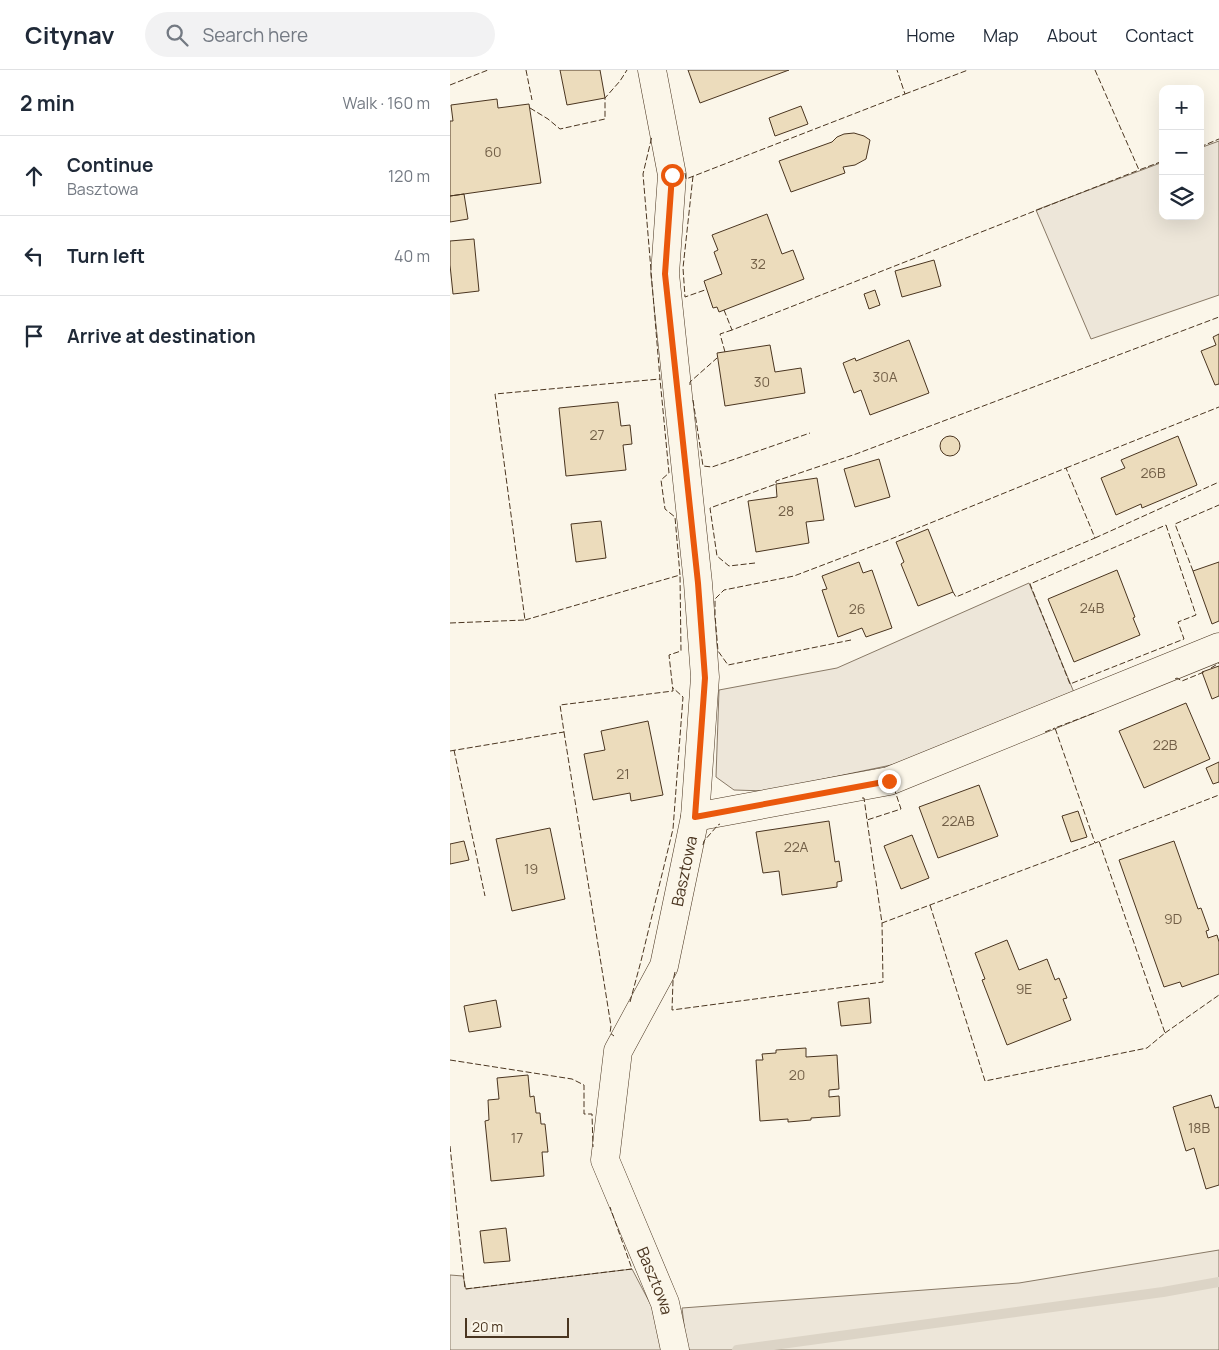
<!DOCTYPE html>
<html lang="en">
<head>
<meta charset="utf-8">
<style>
	body { margin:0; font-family:Manrope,sans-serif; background:#f2f2f3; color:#1f2937 }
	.controls { position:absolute; right:15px; top:15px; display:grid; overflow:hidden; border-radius:10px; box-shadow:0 5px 20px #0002 }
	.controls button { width:45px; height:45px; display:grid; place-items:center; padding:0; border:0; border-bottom:1px solid #e0e1e3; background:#fff; color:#1f2937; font:25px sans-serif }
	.scale { position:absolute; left:15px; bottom:12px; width:104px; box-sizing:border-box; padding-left:5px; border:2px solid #4a3520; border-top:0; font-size:14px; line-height:18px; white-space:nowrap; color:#4a3520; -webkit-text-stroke:4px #fbf6e9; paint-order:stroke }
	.stop { position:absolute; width:15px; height:15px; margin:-11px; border:4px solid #ea580c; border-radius:50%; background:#fff }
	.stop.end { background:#ea580c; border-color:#fff; box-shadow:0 1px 5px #0008 }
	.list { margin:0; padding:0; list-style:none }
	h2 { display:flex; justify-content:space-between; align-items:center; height:65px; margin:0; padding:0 20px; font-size:21px }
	h2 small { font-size:16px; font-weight:400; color:#747a83 }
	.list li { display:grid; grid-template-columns:32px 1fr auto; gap:15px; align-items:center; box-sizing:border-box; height:80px; padding:0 20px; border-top:1px solid #e0e1e3 }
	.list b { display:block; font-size:19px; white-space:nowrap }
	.list p { margin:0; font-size:16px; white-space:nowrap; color:#747a83 }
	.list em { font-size:16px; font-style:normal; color:#747a83 }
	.icon { flex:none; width:28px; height:28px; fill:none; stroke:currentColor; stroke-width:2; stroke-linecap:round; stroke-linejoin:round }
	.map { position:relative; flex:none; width:769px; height:1280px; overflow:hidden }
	header { display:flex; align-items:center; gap:30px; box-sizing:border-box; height:70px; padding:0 25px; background:#fff; border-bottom:1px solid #e0e1e3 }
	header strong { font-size:24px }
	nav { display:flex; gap:28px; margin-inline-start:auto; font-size:18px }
	.search { width:350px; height:45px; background:#f2f2f3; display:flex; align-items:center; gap:12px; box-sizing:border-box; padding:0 18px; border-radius:28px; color:#747a83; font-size:19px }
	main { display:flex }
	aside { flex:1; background:#fff }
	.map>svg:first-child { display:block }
	.green { fill:#ede6d9; stroke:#887966 }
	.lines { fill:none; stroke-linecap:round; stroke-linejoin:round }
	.stream { stroke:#dcd4c6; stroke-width:10 }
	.building { fill:#ecdcbc; stroke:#4a3520 }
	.minor-casing { stroke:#4a3520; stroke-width:29 }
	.minor { stroke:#fbf6e9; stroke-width:28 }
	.fence { stroke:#4a3520; stroke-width:1; stroke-dasharray:6 2.5; stroke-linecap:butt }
	.route { stroke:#ea580c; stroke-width:6 }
	.labels { text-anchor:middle; stroke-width:4; stroke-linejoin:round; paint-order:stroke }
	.number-label { font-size:14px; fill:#725f47 }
	.street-label { font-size:16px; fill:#4a3520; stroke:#fbf6e9 }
</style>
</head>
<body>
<header>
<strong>Citynav</strong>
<div class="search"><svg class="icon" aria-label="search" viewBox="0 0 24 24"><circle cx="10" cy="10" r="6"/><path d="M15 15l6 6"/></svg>Search here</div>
<nav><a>Home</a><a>Map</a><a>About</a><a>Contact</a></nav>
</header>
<main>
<aside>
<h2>2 min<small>Walk · 160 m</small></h2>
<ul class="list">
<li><svg class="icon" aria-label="ahead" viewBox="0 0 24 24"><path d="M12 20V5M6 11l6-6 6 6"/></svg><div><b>Continue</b><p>Basztowa</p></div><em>120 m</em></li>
<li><svg class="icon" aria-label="left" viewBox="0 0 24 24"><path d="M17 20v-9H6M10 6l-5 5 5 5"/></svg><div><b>Turn left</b></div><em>40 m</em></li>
<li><svg class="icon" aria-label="arrive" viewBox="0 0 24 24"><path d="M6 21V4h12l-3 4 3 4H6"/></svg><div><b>Arrive at destination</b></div></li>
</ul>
</aside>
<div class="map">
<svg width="769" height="1280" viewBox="0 0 769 1280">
	<rect width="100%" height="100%" fill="#fbf6e9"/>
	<!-- green -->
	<path class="green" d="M 769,71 L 769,225 L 641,269 L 586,140 L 713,92 L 713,146 L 750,146 L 750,78 Z
		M 579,513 L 625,625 L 451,693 L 316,721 L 284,720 L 266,707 L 269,620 L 387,598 Z
		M 769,1180 L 769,1280 L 237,1280 L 232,1238 L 569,1213 Z
		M 182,1199 L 202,1237 L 212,1280 L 0,1280 L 0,1205 L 13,1206 L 16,1219 Z"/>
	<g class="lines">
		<!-- stream -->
		<path class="stream" d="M 287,1280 L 713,1222 L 769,1212"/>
	</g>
	<!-- building -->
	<path class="building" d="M 110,0 L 150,0 L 155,28 L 117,35 Z
		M 238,0 L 339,0 L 250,33 Z
		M 47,29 L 48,38 L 79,34 L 91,113 L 0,126 L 0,51 L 3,51 L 1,35 Z
		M 351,36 L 358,54 L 325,66 L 319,48 Z
		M 404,63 L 414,66 L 420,70 L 416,89 L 405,95 L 393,97 L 395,103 L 341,122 L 329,91 L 382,72 L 387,67 L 394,64 Z
		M 14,124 L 18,149 L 0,152 L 0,126 Z
		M 317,144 L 332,184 L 343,180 L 354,209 L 269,242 L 267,237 L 263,238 L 254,211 L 272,204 L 264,182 L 268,180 L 262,165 Z
		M 24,169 L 29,221 L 3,224 L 0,195 L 0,171 Z
		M 484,190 L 491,216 L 452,227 L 445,201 Z
		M 425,220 L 430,235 L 419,239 L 414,224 Z
		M 769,264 L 769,314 L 765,315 L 751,281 L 766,275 L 763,267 Z
		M 459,270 L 479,323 L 420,345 L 411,320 L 404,323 L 393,293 L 405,288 L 406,291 Z
		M 320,275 L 325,302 L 351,298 L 355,323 L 275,336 L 267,283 Z
		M 168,332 L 171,356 L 180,355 L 182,374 L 173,375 L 176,400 L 116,406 L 109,338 Z
		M490 376a10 10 0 1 1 20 0a10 10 0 1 1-20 0Z
		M 728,366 L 747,415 L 692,438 L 691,434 L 666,445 L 651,408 L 675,398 L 671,390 Z
		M 429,389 L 440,427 L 405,437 L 394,399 Z
		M 367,408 L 374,450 L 356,452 L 359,473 L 306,482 L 298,431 L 327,427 L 326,414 Z
		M 151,451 L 156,488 L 126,492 L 121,454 Z
		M 478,459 L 503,522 L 468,536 L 451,494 L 454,492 L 446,472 Z
		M 409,492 L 413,503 L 422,500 L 442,558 L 416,567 L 412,558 L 388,567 L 372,520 L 377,519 L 372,506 Z
		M 769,492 L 769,551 L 762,554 L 743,501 Z
		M 667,500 L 685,547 L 683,548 L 690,565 L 624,592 L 598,529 Z
		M 769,596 L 769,626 L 762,629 L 752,602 Z
		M 736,633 L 760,689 L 694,718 L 669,661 Z
		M 198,651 L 213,725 L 181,731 L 180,723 L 143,730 L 134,684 L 155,680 L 151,661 Z
		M 769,692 L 769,712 L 763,714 L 756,698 Z
		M 529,715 L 548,766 L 488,788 L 469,737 Z
		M 628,741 L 637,767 L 621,772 L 612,746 Z
		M 379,751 L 385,792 L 389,791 L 392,811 L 387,812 L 387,817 L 332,825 L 329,801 L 313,803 L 306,762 Z
		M 100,758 L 115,829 L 62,841 L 46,769 Z
		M 462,765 L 479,808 L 451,819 L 434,776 Z
		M 14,771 L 19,790 L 0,794 L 0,774 Z
		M 724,771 L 748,839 L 751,838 L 759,860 L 756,861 L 758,868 L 767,865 L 769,872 L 769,904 L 732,917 L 730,912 L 714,917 L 669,790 Z
		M 557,870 L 569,900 L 597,889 L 605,910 L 609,908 L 617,928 L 613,929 L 621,950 L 557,975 L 532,910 L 535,909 L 525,883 Z
		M 419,928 L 421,953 L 391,956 L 388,932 Z
		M 46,930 L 51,957 L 19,962 L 14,936 Z
		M 356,978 L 356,987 L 387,985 L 389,1019 L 379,1020 L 379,1027 L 389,1026 L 390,1046 L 361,1048 L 361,1050 L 338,1052 L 338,1049 L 310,1051 L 306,990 L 313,990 L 312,984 L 326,983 L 326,980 Z
		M 78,1005 L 80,1027 L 84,1026 L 86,1043 L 90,1043 L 91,1054 L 95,1054 L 98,1082 L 92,1082 L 94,1106 L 41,1111 L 35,1051 L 39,1050 L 38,1030 L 49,1029 L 47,1008 Z
		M 761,1025 L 765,1038 L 769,1037 L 769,1115 L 756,1119 L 744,1078 L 736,1081 L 723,1037 Z
		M 56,1158 L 60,1191 L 34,1193 L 30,1161 Z"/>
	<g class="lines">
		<defs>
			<g id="minor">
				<path id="s1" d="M 202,0 L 222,105 L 215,204 L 248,513 L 255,607 L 245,747 L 214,896 L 168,981 L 155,1090 L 215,1233 L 225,1280"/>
				<path d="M 245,747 L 439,711 L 769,577"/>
			</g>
		</defs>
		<!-- minor casing -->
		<use href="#minor" class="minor-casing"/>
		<!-- minor -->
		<use href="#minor" class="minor"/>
		<!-- fence -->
		<path class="fence" d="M 76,0 L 82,30
			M 645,0 L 689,100 L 713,91
			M 0,15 L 38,0
			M 455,24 L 518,0
			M 80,38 L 98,49 L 110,59 L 155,49 L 155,28 L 170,11 L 177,0
			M 750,77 L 769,69
			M 235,103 L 236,109 L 455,24 L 447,0
			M 243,106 L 233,198 L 235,227 L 255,220
			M 274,240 L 282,260 L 689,100
			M 275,282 L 270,264 L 282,260
			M 240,315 L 240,312 L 267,288
			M 243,330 L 253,396 L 262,397 L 360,363
			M 616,398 L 769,337
			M 716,455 L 746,545 L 728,552 L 734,569 L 620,614 L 580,514 Z
			M 645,468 L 769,412
			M 305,493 L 279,496 L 267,486 L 260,438 L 326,414 L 326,411 L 406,384 L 769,247
			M 743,501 L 725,454 L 769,435
			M 75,550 L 230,505 L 225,447 L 215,439 L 211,410 L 219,403 L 210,309
			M 0,553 L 75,550 L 45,324 L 210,309 L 193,104 L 202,66
			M 401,570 L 278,595 L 268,581 L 265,545 L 265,529 L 274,520 L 344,506 L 436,471 L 616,398 L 645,468 L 506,527 L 503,522
			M 761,598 L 769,593
			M 725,609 L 727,608 L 732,611 L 754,602
			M 644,643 L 605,658 L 645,773 L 769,725
			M 114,662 L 161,956 L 160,963 L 164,966
			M 595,662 L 605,658
			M 4,680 L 35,826
			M 0,681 L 114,662 L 110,635 L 223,621 L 219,585 L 231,581 L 230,505
			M 444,718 L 451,739 L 417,750 L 432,853 L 645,773
			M 412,728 L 414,728 L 417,750
			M 253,775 L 254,771 L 268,755 L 270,754
			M 480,835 L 535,1011 L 697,978 L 715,963 L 649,771
			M 225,902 L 223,911 L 222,940 L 433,912 L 432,853
			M 180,932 L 191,891 L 223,759 L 233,627 L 222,617
			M 715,963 L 769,925
			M 0,990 L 122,1009 L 134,1015 L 134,1044 L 142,1044 L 143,1077
			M 0,1076 L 15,1219 L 182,1199 L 160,1137"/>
	</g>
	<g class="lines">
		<!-- route -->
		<path class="route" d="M 222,105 L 215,204 L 248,513 L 255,608 L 245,747 L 439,711"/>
	</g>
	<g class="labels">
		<!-- number labels -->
		<g class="number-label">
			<text x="43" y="87">60</text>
			<text x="308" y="199">32</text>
			<text x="435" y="312">30A</text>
			<text x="312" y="317">30</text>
			<text x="147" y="370">27</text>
			<text x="703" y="408">26B</text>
			<text x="336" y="446">28</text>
			<text x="642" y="543">24B</text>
			<text x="407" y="544">26</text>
			<text x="715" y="680">22B</text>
			<text x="173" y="709">21</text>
			<text x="508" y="756">22AB</text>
			<text x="346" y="782">22A</text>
			<text x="81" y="804">19</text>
			<text x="723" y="854">9D</text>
			<text x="574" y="924">9E</text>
			<text x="347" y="1010">20</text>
			<text x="749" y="1063">18B</text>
			<text x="67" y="1073">17</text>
		</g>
		<!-- street labels -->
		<g class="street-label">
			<text transform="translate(234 801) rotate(-78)" y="6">Basztowa</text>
			<text dy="6" stroke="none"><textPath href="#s1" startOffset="1241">Basztowa</textPath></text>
		</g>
	</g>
</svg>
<div class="controls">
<button>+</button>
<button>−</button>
<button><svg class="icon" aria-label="layers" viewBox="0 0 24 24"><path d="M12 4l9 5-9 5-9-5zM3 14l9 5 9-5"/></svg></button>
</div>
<div class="scale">20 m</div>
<div class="stop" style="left:222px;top:105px"></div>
<div class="stop end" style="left:439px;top:711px"></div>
</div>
</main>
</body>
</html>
